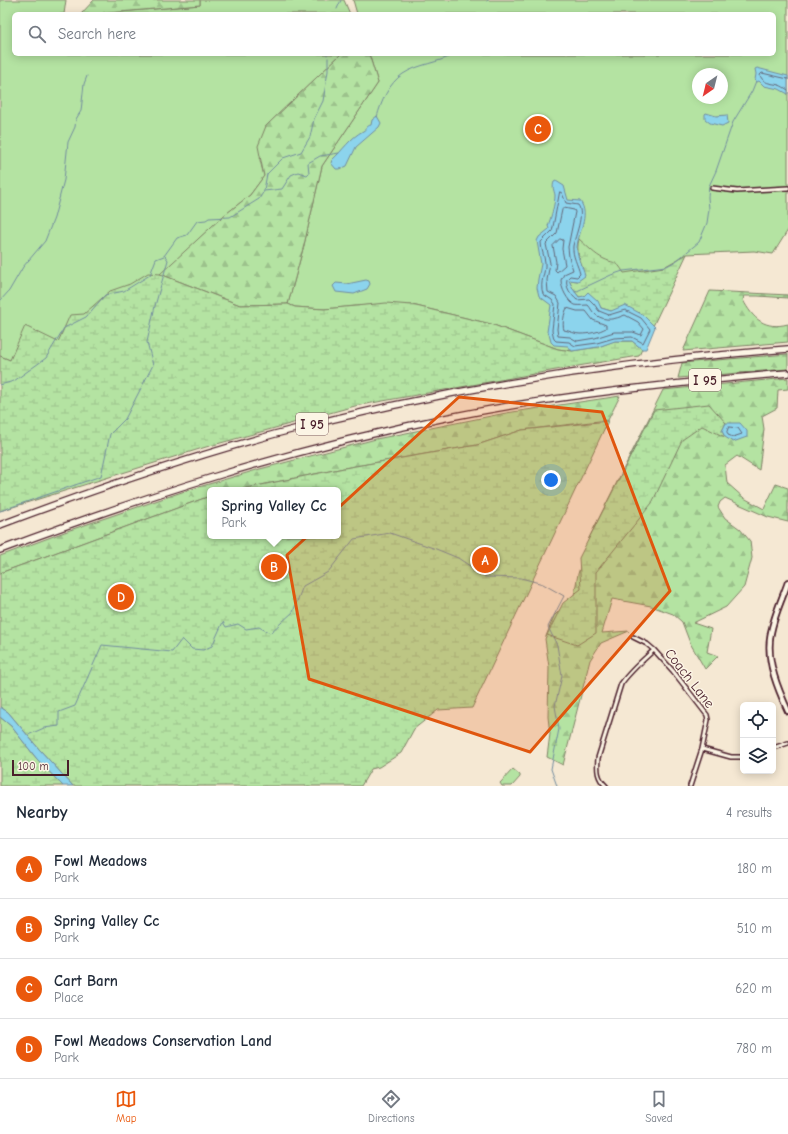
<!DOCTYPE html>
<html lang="en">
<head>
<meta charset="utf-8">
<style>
	body { margin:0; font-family:"Comic Neue",sans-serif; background:#f6f6f7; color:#1f2937 }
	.controls { position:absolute; right:12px; bottom:12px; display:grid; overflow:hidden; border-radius:6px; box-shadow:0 2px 10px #0003 }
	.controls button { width:36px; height:36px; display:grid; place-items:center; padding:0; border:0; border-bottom:1px solid #e0e1e3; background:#fff; color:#1f2937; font:20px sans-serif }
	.compass { position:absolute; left:692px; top:68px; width:36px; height:36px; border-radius:50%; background:#fff; box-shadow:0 2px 10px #0003; rotate:215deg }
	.scale { position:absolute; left:12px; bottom:10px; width:57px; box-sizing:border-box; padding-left:4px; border:2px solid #4a1f2b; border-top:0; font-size:11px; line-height:14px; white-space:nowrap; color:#4a1f2b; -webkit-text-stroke:3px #fcf5e5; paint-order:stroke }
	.you { position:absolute; left:551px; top:480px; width:14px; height:14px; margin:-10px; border:3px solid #fff; border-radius:50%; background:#1a73e8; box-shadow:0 0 0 6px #1a73e833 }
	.badge { display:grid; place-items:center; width:26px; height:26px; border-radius:50%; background:#ea580c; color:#fff; font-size:13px; font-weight:700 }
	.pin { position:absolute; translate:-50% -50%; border:2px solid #fff; box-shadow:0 1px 4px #0006 }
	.popup { position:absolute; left:207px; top:487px; width:134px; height:52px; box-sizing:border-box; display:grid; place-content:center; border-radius:6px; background:#fff; filter:drop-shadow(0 1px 3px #0005); font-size:13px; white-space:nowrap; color:#747a83 }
	.popup b { font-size:15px; color:#1f2937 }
	.popup::after { content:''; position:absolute; left:50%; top:100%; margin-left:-8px; border:8px solid transparent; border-top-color:#fff }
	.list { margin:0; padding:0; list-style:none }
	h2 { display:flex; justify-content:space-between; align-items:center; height:52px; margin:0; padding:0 16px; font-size:17px }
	h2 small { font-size:13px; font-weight:400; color:#747a83 }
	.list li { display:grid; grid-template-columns:26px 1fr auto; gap:12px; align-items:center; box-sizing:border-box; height:60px; padding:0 16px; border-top:1px solid #e0e1e3 }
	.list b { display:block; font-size:15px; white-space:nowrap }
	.list p { margin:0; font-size:13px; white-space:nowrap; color:#747a83 }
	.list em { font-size:13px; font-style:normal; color:#747a83 }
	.icon { flex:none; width:22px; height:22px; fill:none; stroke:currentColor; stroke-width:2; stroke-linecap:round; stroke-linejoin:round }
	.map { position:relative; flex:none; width:788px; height:786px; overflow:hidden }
	.search { position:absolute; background:#fff; box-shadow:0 2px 10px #0003; left:12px; right:12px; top:12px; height:44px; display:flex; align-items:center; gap:10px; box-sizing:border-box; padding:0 14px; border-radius:6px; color:#747a83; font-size:15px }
	.sheet { height:292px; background:#fff }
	nav { display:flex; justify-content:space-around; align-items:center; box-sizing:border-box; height:56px; border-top:1px solid #e0e1e3; background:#fff; font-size:11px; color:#747a83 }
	nav a { display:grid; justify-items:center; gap:2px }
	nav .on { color:#ea580c }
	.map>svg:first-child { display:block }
	.green { fill:#b4e3a2; stroke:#7f8166; fill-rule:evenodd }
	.forest { fill:url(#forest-firs); stroke:#7f8166 }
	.wetland { fill:url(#wetland-marsh); stroke:#7f8166 }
	.water { fill:#8cd4ed; stroke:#728c9f }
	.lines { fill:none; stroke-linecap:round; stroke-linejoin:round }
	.shore { stroke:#646779; stroke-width:1 }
	.stream { stroke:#728c9f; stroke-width:1 }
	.street-casing { stroke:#4a1f2b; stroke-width:6 }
	.secondary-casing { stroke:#4a1f2b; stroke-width:8 }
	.highway-casing { stroke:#4a1f2b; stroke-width:8 }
	.street { stroke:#fcf5e5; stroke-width:3 }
	.secondary { stroke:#fcf5e5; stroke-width:4.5 }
	.highway { stroke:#fcf5e5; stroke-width:5.5 }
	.marked { fill:#e0560e; fill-opacity:0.2; stroke:#e0560e; stroke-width:3; stroke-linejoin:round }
	.labels { text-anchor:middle; stroke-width:3; stroke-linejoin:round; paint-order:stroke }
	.shield { fill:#fcf5e5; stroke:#7f5f63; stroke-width:1 }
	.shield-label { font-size:13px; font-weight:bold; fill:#4a1f2b }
	.street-label { font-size:14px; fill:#4a1f2b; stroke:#fcf5e5 }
</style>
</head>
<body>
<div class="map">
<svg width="788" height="786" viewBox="0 0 788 786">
	<defs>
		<pattern id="forest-firs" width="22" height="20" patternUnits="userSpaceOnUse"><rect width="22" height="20" fill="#b4e3a2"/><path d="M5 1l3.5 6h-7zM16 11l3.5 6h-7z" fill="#9cc28c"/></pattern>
		<pattern id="wetland-marsh" width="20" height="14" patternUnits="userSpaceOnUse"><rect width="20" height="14" fill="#b4e3a2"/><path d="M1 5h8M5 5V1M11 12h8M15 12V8" fill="none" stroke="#9cc28c"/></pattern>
	</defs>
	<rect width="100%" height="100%" fill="#f5e8d3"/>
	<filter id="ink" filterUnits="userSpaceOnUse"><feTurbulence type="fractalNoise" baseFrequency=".025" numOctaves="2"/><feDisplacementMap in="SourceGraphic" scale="8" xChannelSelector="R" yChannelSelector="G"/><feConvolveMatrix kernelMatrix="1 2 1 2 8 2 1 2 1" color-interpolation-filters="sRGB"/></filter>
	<g filter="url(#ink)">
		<!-- green -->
		<path class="green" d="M 0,0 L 66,0 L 64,14 L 14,14 L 14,54 L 341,54 L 266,126 L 260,160 L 264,176 L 250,195 L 222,217 L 161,274 L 240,305 L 10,360 L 0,356 Z
			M 200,0 L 344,0 L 350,14 L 97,14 L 200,5 Z
			M 353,0 L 788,0 L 788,230 L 773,254 L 754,251 L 687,254 L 572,351 L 558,349 L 491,324 L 412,305 L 369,305 L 324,309 L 295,307 L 288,304 L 304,245 L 322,166 L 378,83 L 369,54 L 774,54 L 774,14 L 357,14 ZM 698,74 L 722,74 L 722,98 L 698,98 Z
			M 513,769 L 520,775 L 520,777 L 512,786 L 502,786 L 500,783 Z"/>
		<!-- forest -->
		<path class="forest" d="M 94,0 L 200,0 L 200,5 L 97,14 L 81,14 Z
			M 341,54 L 369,54 L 378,83 L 322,166 L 304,245 L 288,304 L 240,305 L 160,274 L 222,217 L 250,195 L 264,176 L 258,146 L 266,126 Z
			M 710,291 L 788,295 L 788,298 L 758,296 L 744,296 L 743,300 C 753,319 765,330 788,324 L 788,342 L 683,351 Z
			M 788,354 L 788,369 L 678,378 L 682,363 Z
			M 788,378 L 788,389 L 778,390 L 777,408 L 762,416 L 764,429 L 759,470 L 737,456 L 725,465 L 727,483 L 744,498 L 764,509 L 776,484 L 788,488 L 788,522 L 768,517 L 725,498 L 720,502 L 718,507 L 725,518 L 740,529 L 750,541 L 752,558 L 744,587 L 726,607 L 693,623 L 711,629 L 707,652 L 718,656 L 705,669 L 690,643 L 682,622 L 673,614 L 651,606 L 612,599 L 602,633 L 629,631 L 601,643 L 590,660 L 563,765 L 547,757 L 550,734 L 548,717 L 549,667 L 545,639 L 554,616 L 574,595 L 578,574 L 589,538 L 663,390 Z
			M 620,396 L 608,420 L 522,430 L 477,445 L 344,468 L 237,490 L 210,490 L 210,496 L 0,573 L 0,556 L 70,530 L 182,492 L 260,469 L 376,439 L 506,413 Z"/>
		<!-- wetland -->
		<path class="wetland" d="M 579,239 C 587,246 595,255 604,259 C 617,265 615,259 624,273 L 664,267 L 687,254 L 653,326 L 643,315 L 611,311 L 601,308 C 597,299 588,295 579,297 L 573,289 L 569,280 L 578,281 L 583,269 C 579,258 576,251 579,239 Z
			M 148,273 L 160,274 L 240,305 L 288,304 L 295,307 L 324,309 L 386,303 L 412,305 L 491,324 L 558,349 L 572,351 L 598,347 L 614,341 L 632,341 L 642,349 L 639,356 L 578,366 L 355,406 L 206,447 L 0,511 L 0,356 L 10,360 L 25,326 L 58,342 L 70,315 L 84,314 L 110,291 L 130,284 Z
			M 709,404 L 726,423 L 722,431 L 725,437 L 702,426 L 682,440 L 652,503 L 596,572 L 596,633 L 577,645 L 547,635 L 563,603 L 581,589 L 579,558 L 654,410 Z
			M 608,421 L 472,708 L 438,710 L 414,729 L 401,753 L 379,767 L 371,769 L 361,786 L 73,786 L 39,749 L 8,712 L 0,707 L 0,573 L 210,496 L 210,536 L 338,536 L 338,490 L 237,490 L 344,468 L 477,445 L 522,430 Z
			M 0,717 L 11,726 L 37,759 L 63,786 L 0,786 Z"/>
		<!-- water -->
		<path class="water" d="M 757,68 L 788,76 L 788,94 L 779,89 L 764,86 L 759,81 L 757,82 L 755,80 L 756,74 L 755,69 Z
			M 706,113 L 716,116 L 727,115 L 728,123 L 722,126 L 710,123 L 705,119 L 705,114 Z
			M 377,116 L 381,123 L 379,127 L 356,147 L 347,166 L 340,169 L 336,169 L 331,163 L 332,160 C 343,150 350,138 363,131 C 367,129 366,126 371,125 L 372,120 Z
			M 556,181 L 564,186 L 568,200 L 580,201 C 591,216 577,233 577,249 C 577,258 583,267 585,276 L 578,281 L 569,280 L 573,289 L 579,297 L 584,296 L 588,292 L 598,301 L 601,308 L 611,311 L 625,305 L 643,315 L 655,327 L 646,349 L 642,349 L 632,341 L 615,341 L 598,347 L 572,351 L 568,346 L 554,345 L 551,342 L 549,334 L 547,332 L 551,305 L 539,296 L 537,288 L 538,279 L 541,264 L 537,241 L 539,237 L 549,229 L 548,226 C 551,217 555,205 555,195 C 554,190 552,187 554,182 Z
			M 366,280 L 369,281 L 370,284 L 367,289 L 354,294 L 336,292 L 333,286 L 336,283 L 347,284 Z
			M 726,423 L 740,423 L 747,431 L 747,437 L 733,442 L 725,437 L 722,431 Z
			M 0,707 L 8,712 L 39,749 L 73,786 L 63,786 L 37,759 L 11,726 L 0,717 Z"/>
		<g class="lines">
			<!-- shore -->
			<path class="shore" d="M 788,79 L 762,73 L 760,75 C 763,84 771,83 779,85 C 782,86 785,88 788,90
				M 560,192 L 562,193 L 566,203 L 578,205 C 585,214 575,236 573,246 C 572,256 578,265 580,274 L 577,277 L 570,276 L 567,279 C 565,287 571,295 577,300 L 589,299 L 594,304 L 599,311 L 609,315 L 625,310 L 641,318 L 650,329 L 643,343 L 632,337 L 614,338 L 597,343 L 575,346 L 569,342 L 556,341 L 554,339 L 552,330 L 555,304 L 552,300 L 543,294 C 539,281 546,274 545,262 C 544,255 541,249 541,242 L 552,231 Z
				M 564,208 L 574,210 L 575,212 L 568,247 L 569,257 L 573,270 L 564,274 L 561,280 C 561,288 567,301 575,305 C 579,306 584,305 588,305 C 591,308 592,312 596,315 C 606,322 615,319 625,315 L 638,322 L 644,329 L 641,335 L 633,332 L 614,332 L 595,338 L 577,341 L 570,337 L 558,336 L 557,329 L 560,303 L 556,296 L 548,292 L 547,280 L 550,263 L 546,244 L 557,233 L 562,210 Z
				M 560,239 L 563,240 L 562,249 L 565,265 L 557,272 L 555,270 L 556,262 L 553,246 Z
				M 567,308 L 577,311 L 586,311 L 593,320 L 606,325 L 606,328 C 599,332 589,334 580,334 C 575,334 570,331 564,330 C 562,324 564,313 567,308 Z
				M 729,427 L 738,428 L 742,434 L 733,437 L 728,435 L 727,432 Z"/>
			<!-- stream -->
			<path class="stream" d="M 487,1 L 488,0
				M 337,9 L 341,0
				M 327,54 L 327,55
				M 377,117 C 381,102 389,83 403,74 C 418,64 439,63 455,54
				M 264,190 L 267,174 L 283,158 L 301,152 L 310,137 L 314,119 L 323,101 L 328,71 L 328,58
				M 575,292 L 611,275 L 623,271 L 667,266 L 676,261 L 699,242 L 707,223 L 709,209 L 708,197 L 709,186 L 716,171 L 733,122 L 752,91 L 756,81
				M 0,301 L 9,291 L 23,267 L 45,241 L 54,218 L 64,180 L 68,142 L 75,127 L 76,119 L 81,111 L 84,84 L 87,76
				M 0,385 L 14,381 L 46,358 L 64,328 L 86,317 L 105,295 L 124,291 L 150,275 L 156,259 L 164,256 L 177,238 L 187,235 L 197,221 L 206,220 L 209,218 L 230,217 L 259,199 L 264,191 L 282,189 L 291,175 L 298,172 L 307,175 L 309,173 L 308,163 L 320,156 L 339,153
				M 0,511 L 101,476 L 110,434 L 125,419 L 153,365 L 147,342 L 155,306 L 168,260 L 165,256
				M 28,735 L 44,728 L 59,726 L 59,712 L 75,706 L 102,645 L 172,652 L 182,639 L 192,649 L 203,650 L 212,646 L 223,622 L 226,627 L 238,624 L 246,629 L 259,627 L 270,633 L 293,612 L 303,586 L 328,572 L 354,539 L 390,533 L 436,549 L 458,558 L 486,577 L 521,578 L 543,584 L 564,596 L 548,627 L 557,645 L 562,676 L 555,706 L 559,729 L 551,769 L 557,786"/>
			<defs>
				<path id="street" d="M 712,188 L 737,191 L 788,188
					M 633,637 L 647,644 L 654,650 L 673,671 L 707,715 L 708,720 L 702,749 L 731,757 L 743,757
					M 773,748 L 788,743
					M 606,786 C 597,778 597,770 598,758 L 621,684 C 630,671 642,661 654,650
					M 690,786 L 702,749"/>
				<path id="secondary" d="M 788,582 C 782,600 772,619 770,639 C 767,663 778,689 788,711"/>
				<path id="highway" d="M 0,525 C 90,491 181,460 275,434 C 443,389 614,362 788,349
					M 0,550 C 147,495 291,449 445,418 C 558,395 673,383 788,373"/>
			</defs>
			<!-- street casing -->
			<use href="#street" class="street-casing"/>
			<!-- secondary casing -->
			<use href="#secondary" class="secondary-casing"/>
			<!-- highway casing -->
			<use href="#highway" class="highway-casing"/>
			<!-- street -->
			<use href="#street" class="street"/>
			<!-- secondary -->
			<use href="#secondary" class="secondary"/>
			<!-- highway -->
			<use href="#highway" class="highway"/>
		</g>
	</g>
	<!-- marked area -->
	<path class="marked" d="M 459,397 L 602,412 L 670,591 L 530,752 L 309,679 L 287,555 Z"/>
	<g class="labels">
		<!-- shield labels -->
		<g class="shield">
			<rect x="689" y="369" width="32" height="22" rx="3"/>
			<rect x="296" y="413" width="32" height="22" rx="3"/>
		</g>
		<g class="shield-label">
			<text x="705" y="385">I 95</text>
			<text x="312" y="429">I 95</text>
		</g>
		<!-- street labels -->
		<g class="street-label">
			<text transform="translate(690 678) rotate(52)" y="5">Coach Lane</text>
		</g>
	</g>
</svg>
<div class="controls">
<button><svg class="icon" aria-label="locate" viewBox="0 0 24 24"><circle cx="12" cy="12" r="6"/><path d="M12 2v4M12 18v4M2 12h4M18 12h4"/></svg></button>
<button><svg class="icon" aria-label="layers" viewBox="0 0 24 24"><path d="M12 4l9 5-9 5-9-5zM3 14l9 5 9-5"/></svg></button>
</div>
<svg class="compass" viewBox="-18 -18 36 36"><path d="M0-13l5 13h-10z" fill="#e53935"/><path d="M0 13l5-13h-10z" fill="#747a83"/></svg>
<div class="scale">100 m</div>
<div class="you"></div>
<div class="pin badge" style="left:485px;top:560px">A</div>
<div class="pin badge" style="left:274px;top:567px">B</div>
<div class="popup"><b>Spring Valley Cc</b>Park</div>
<div class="pin badge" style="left:538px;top:129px">C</div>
<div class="pin badge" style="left:121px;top:597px">D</div>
<div class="search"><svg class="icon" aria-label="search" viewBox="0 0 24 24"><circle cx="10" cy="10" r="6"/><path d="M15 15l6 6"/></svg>Search here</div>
</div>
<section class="sheet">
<h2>Nearby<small>4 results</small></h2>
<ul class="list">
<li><span class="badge">A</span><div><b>Fowl Meadows</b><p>Park</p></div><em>180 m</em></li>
<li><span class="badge">B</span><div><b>Spring Valley Cc</b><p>Park</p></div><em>510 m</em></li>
<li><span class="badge">C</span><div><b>Cart Barn</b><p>Place</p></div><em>620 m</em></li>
<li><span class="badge">D</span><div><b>Fowl Meadows Conservation Land</b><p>Park</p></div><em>780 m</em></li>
</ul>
</section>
<nav>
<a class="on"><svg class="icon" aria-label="map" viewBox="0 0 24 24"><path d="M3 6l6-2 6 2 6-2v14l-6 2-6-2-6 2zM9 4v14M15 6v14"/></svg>Map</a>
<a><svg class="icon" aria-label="directions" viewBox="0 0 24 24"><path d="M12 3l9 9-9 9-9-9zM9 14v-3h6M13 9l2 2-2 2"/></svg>Directions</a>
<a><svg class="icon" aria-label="saved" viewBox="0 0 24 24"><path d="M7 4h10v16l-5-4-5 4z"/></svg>Saved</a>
</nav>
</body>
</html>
